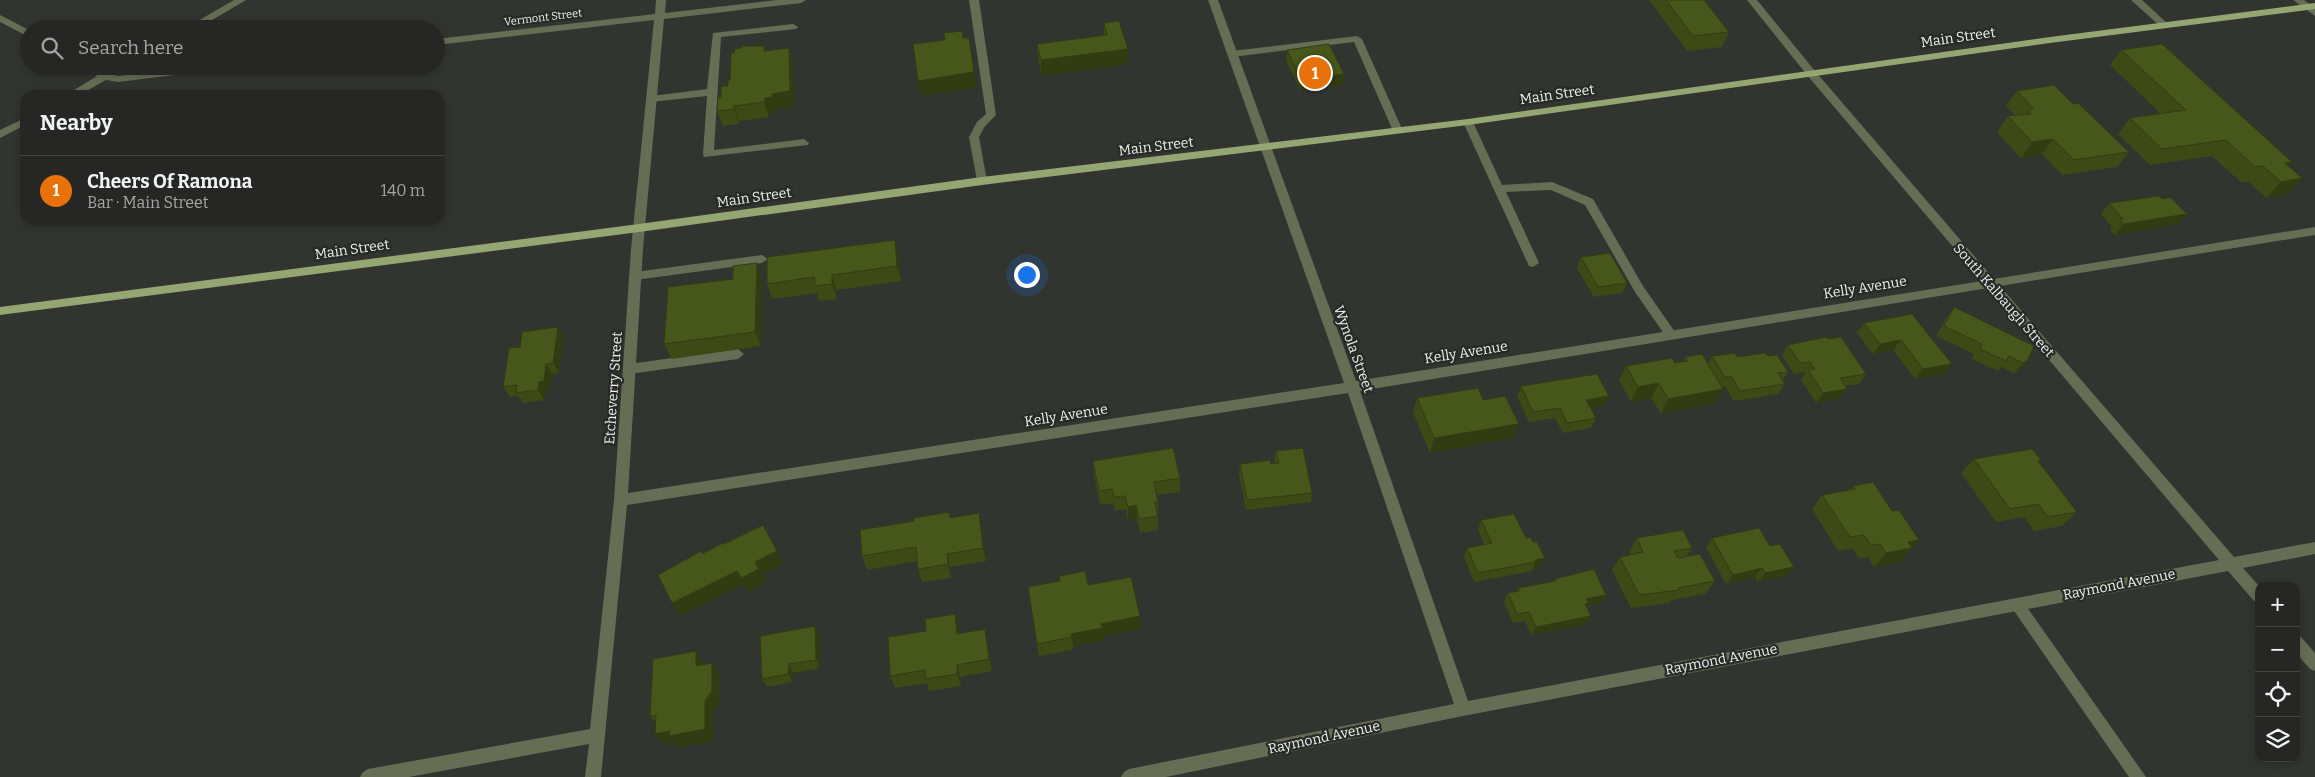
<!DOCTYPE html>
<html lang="en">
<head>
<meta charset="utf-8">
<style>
	body { margin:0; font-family:Bitter,serif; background:#2e2f2c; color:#f1f3f6 }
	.controls { position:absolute; right:15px; bottom:15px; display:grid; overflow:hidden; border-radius:10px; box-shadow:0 2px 8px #0003 }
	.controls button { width:45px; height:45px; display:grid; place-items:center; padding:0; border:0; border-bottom:1px solid #424441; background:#262724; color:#f1f3f6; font:25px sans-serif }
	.you { position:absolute; left:1026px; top:274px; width:18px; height:18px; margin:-12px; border:4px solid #fff; border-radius:50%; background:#1a73e8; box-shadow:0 0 0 8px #1a73e833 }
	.badge { display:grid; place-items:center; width:32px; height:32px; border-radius:50%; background:#f790cd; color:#fff; font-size:16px; font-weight:700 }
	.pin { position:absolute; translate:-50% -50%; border:2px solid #fff; box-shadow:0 1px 5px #0006 }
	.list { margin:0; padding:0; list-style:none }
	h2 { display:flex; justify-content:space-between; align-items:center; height:65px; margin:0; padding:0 20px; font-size:21px }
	h2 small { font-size:16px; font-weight:400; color:#a4a5a6 }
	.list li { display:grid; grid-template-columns:32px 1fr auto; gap:15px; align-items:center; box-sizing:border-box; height:70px; padding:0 20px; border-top:1px solid #424441 }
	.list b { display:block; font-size:19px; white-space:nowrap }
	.list p { margin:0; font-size:16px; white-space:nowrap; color:#a4a5a6 }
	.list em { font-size:16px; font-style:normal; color:#a4a5a6 }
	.icon { flex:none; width:28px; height:28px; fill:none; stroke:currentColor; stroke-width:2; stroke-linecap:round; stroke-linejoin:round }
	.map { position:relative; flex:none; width:2315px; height:777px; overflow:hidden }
	.search { position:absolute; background:#262724; box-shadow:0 2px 8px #0003; left:20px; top:20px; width:425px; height:55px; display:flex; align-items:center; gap:12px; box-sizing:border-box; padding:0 18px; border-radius:28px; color:#a4a5a6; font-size:19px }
	.panel { position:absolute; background:#262724; box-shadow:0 2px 8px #0003; left:20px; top:90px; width:425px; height:135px; border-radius:15px }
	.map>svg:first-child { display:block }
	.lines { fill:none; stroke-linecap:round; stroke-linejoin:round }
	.lane { fill:#656d55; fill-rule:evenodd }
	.street { fill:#656d55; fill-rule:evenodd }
	.primary { fill:#96a673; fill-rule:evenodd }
	.wall { fill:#3d4a16 }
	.shaded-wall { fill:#323c12 }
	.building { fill:#47561a; stroke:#323c12 }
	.labels { text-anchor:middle; stroke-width:4.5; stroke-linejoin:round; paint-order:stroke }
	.far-street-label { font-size:11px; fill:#eeefec; stroke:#282a26 }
	.street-label { font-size:14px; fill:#eeefec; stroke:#282a26 }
</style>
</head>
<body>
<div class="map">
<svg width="2315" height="777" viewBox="0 0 2315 777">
	<rect width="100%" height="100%" fill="#323430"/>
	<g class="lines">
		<!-- lane -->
		<path class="lane" d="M 969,0 L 979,0 L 996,115 L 985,126 L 979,137 L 987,181 L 982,185 L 977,181 L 969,137 L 977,122 L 986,114 Z
			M 2131,0 L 2142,0 L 2167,23 L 2167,27 L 2161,27 Z
			M 793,24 L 798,27 L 796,29 L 721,37 L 714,150 L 804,139 L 809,143 L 808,145 L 704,157 L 703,154 L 707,96 L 651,102 L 646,99 L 651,96 L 707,89 L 713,33 Z
			M 1357,36 L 1362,39 L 1403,131 L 1402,133 L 1394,133 L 1393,131 L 1354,42 L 1232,57 L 1227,54 L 1232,51 Z
			M 1468,119 L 1473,122 L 1502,185 L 1552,182 L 1593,199 L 1643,286 L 1675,332 L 1677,335 L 1675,338 L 1667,338 L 1635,292 L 1585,205 L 1551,190 L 1506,192 L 1539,263 L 1533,267 L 1529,266 L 1463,122 Z
			M 762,255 L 768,259 L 762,263 L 635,280 L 629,276 L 635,272 Z
			M 738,349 L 744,354 L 738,359 L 629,374 L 625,372 L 623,369 L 625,366 L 629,364 Z
			M 2017,598 L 2022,600 L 2146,777 L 2129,777 L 2012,608 L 2010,604 L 2012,600 Z"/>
		<!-- street -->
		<path class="street" d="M 234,0 L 246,0 L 197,29 L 184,29 Z
			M 656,0 L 666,0 L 665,13 L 776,0 L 806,0 L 801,3 L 664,19 L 643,249 L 628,493 L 1344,383 L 1208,0 L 1218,0 L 1356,381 L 1982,281 L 1807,75 L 1747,0 L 1757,0 L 1815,71 L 1994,279 L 2315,227 L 2315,235 L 2000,286 L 2234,557 L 2315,542 L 2315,554 L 2243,568 L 2259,586 L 2259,603 L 2254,601 L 2228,571 L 1463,716 L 1166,777 L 1121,777 L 1124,772 L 1129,769 L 1454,704 L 1348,393 L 627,505 L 601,777 L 585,777 L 589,744 L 409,777 L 360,777 L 363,772 L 368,769 L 590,729 L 614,500 L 631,249 L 654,20 L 436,45 L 436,39 L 655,14 ZM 1988,288 L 2219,560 L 1468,701 L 1360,391 Z
			M 2293,0 L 2304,0 L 2315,8 L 2315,16 Z
			M 0,15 L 29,30 L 29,37 L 0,22 Z
			M 81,66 L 94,66 L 104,72 L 114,66 L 127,66 L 114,75 L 118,76 L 197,66 L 230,66 L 225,69 L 118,82 L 106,80 L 79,95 L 66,95 L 97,76 Z
			M 25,118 L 25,125 L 0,138 L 0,130 Z
			M 2296,635 L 2301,637 L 2315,653 L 2315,671 L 2310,669 L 2296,653 Z"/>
		<!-- primary -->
		<path class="primary" d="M 2315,3 L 2315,9 L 2050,43 L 1468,125 L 982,185 L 639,232 L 0,315 L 0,307 L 639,224 L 982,177 L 1468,119 L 2050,37 Z"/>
	</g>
	<!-- wall -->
	<path class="wall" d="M 1649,0 L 1704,0 L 1729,32 L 1722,47 L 1687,51 Z
		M 1104,23 L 1128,49 L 1128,64 L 1042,76 L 1038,59 L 1037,44 L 1104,35 Z
		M 764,46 L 765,51 L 789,48 L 793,64 L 794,107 L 776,109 L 776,113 L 769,114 L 769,117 L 739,121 L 739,124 L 723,126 L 717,111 L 721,97 L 728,86 Z
		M 1287,50 L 1344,74 L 1343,85 L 1300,91 L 1286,60 Z
		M 2121,50 L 2292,162 L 2288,166 L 2302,178 L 2287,194 L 2266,198 L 2249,182 L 2241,182 L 2212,156 L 2150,165 L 2118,134 L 2130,118 L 2161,114 L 2110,65 Z
		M 2017,91 L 2073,104 L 2129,152 L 2117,167 L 2062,175 L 2042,154 L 2021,158 L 1997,132 L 2008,116 L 2015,115 L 2006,106 Z
		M 2162,199 L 2187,214 L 2178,224 L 2115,235 L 2110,230 L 2112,227 L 2101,214 L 2109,203 Z
		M 898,255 L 901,281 L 836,290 L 837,299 L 819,301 L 817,293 L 772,299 L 767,284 Z
		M 1581,257 L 1627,283 L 1622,293 L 1594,297 L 1577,268 Z
		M 762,278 L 761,346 L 672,359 L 664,344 Z
		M 1954,307 L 2027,361 L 2018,372 L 2014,373 L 2002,367 L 1998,371 L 1971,359 L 1974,354 L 1936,336 L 1947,317 Z
		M 1912,314 L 1944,374 L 1915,379 L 1893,350 L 1873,354 L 1857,333 L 1864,323 Z
		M 558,327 L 564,337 L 559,373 L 552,374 L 550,391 L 545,392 L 544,400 L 523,403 L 518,396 L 510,397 L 503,387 L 520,347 Z
		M 1828,339 L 1866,374 L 1859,384 L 1845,386 L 1847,389 L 1840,398 L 1816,403 L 1801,380 L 1805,374 L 1804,372 L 1794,374 L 1782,355 L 1788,345 Z
		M 1712,356 L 1768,356 L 1788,372 L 1783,380 L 1785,384 L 1778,394 L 1734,401 L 1725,386 L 1722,387 L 1723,389 L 1715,404 L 1661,413 L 1651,398 L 1631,402 L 1619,380 L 1626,366 L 1675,363 L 1683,362 L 1685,357 L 1708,364 Z
		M 1521,386 L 1609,396 L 1604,406 L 1591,408 L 1596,418 L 1591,428 L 1563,433 L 1555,418 L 1529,422 L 1517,396 Z
		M 1417,398 L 1483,400 L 1513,438 L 1430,453 L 1413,413 Z
		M 1276,451 L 1312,493 L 1311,502 L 1246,510 L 1239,474 L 1240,464 L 1275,463 L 1274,461 Z
		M 1974,459 L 2041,460 L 2039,462 L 2077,512 L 2062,526 L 2034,531 L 2024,517 L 1996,522 L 1961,473 Z
		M 1093,461 L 1180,478 L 1180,492 L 1157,495 L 1158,502 L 1158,530 L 1140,533 L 1137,519 L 1128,521 L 1126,509 L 1115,511 L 1113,503 L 1100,505 L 1094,475 Z
		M 1853,486 L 1892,511 L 1919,540 L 1900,562 L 1874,567 L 1868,557 L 1859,559 L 1852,548 L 1838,551 L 1812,509 L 1822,495 L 1850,490 Z
		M 949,512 L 951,518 L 979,513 L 982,527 L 986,561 L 950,567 L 951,578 L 922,582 L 918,569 L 917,561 L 867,570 L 862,556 L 914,521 Z
		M 1514,514 L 1541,567 L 1533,569 L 1532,571 L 1474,582 L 1464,557 L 1467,548 L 1484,544 L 1478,530 L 1481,520 Z
		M 1637,538 L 1692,548 L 1687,556 L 1715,581 L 1705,594 L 1672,600 L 1670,603 L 1631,608 L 1612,570 L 1620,557 L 1630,555 L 1629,552 Z
		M 1712,538 L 1787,576 L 1758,582 L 1755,577 L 1726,584 L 1706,547 Z
		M 1555,579 L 1606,595 L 1601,603 L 1586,606 L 1586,625 L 1531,635 L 1525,621 L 1513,623 L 1504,602 L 1508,593 L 1516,591 L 1518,588 L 1554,581 Z
		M 1088,585 L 1140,629 L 1103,636 L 1104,640 L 1073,646 L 1073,650 L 1039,656 L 1028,587 Z
		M 959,626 L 959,633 L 988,642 L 992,671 L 960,677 L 961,686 L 929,691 L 927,683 L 895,688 L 890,676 L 926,631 Z
		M 819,635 L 820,668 L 793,673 L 793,682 L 767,687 L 762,679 Z
		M 696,651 L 704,663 L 704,665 L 720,676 L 719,703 L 713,713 L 713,741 L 678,747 L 675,743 L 664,745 L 655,722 L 650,716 Z"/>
	<!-- shaded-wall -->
	<path class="shaded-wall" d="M 789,48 L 793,64 L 794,107 L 776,109 L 776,113 L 769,114 L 769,117 L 764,102 L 765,98 L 772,94 Z
		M 1128,49 L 1128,64 L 1042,76 L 1041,60 Z
		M 974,72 L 977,88 L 921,96 L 918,81 Z
		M 1344,74 L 1343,85 L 1300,91 L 1301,80 Z
		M 734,106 L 739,121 L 739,124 L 734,109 Z
		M 2053,139 L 2042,154 L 2021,158 L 2032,142 Z
		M 2292,162 L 2278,177 L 2285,163 Z
		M 2302,178 L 2287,194 L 2266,198 L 2281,182 Z
		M 2187,214 L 2178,224 L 2115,235 L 2124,224 Z
		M 895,240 L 898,255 L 901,281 L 897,266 Z
		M 757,263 L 762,278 L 761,346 L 755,332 Z
		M 832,275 L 836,290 L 837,299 L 832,284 Z
		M 558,327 L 564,337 L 559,373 L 553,363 Z
		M 1901,340 L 1893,350 L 1873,354 L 1880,344 Z
		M 2027,361 L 2018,372 L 2014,373 L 2023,363 Z
		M 546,364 L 552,374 L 550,391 L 545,392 L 544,400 L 538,390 L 539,382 Z
		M 1952,364 L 1944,374 L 1915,379 L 1923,369 Z
		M 1659,383 L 1651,398 L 1631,402 L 1638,387 Z
		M 1723,389 L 1715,404 L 1661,413 L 1668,399 Z
		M 1847,389 L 1840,398 L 1816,403 L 1823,393 Z
		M 1609,396 L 1604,406 L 1582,410 L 1586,400 Z
		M 1519,424 L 1513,438 L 1430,453 L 1434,438 Z
		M 1136,505 L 1137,519 L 1128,521 L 1128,507 Z
		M 979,513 L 982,527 L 986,561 L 983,548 Z
		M 1919,540 L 1900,562 L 1874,567 L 1886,553 L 1908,542 Z
		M 777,551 L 783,564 L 762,575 L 766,582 L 748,592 L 744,584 L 680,616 L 672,603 Z
		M 947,554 L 950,567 L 951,578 L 948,564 Z
		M 1545,558 L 1541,567 L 1533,569 L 1536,562 L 1535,560 Z
		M 1794,567 L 1787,576 L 1758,582 L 1765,573 Z
		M 1762,568 L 1755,577 L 1726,584 L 1733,575 Z
		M 1606,595 L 1601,603 L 1586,606 L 1584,611 L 1580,612 L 1586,599 Z
		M 955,614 L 959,626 L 961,646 L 957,634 Z
		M 1140,616 L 1140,629 L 1103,636 L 1104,640 L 1073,646 L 1071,634 L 1101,624 Z
		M 1591,616 L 1586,625 L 1531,635 L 1536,627 Z
		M 815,626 L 819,635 L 820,668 L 816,660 Z
		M 985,629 L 988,642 L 992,671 L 989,659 Z
		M 696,651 L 704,663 L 704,679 L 696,666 Z
		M 712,663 L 720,676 L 719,703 L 713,713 L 713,741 L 678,747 L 675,743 L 664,745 L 655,734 L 705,701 Z
		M 789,664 L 793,673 L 793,682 L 788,674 Z
		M 957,665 L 960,677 L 961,686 L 957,674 Z"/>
	<!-- building -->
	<path class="building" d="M 1666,0 L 1704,0 L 1729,32 L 1693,36 Z
		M 1119,21 L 1128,49 L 1041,60 L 1037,44 L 1107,35 L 1104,23 Z
		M 962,31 L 963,38 L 969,38 L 974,72 L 918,81 L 913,44 L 945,40 L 944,33 Z
		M 1329,44 L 1344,74 L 1301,80 L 1287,50 Z
		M 2162,44 L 2292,162 L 2285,163 L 2302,178 L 2281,182 L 2263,166 L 2255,167 L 2226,140 L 2162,149 L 2130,118 L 2186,110 L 2121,50 Z
		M 741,46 L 764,46 L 764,51 L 789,48 L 790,91 L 772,94 L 772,97 L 765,98 L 764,102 L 734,106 L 734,109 L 717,111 L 718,97 L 721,97 L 721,86 L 728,86 L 728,80 L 730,80 L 731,53 L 734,53 L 735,49 L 741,48 Z
		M 2054,85 L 2073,104 L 2078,103 L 2129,152 L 2074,160 L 2053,139 L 2032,142 L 2008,116 L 2031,114 L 2028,110 L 2034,109 L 2017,91 Z
		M 2159,196 L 2162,199 L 2170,197 L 2187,214 L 2124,224 L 2119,219 L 2123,219 L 2109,203 Z
		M 895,240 L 897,266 L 832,275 L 832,284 L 815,286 L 814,277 L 767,284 L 767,257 Z
		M 1610,253 L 1627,283 L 1598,287 L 1581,257 Z
		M 757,263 L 755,332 L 664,344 L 668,287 L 733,279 L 733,266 Z
		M 1954,307 L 2034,346 L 2027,361 L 2023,363 L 2009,356 L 2006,361 L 1980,349 L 1982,344 L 1944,326 Z
		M 1912,314 L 1952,364 L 1923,369 L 1901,340 L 1880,344 L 1864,323 Z
		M 558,327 L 553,363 L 546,364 L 544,381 L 539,382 L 538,390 L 516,393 L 517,385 L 503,387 L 509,348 L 520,347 L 522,332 Z
		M 1826,337 L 1828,339 L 1841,337 L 1866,374 L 1840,378 L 1847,389 L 1823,393 L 1808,370 L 1815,369 L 1810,362 L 1800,363 L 1788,345 Z
		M 1735,353 L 1737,357 L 1765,353 L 1768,356 L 1777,355 L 1788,372 L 1778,373 L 1785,384 L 1740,391 L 1731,376 L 1725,377 L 1712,356 Z
		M 1702,354 L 1723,389 L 1668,399 L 1659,383 L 1638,387 L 1626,366 L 1672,358 L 1675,363 L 1688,361 L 1685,357 Z
		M 1597,374 L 1609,396 L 1586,400 L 1596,418 L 1567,423 L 1560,408 L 1533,412 L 1521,386 Z
		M 1478,388 L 1483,400 L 1505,396 L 1519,424 L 1434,438 L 1417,398 Z
		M 1173,448 L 1180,478 L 1154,482 L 1158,502 L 1155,502 L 1158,516 L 1139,519 L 1136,505 L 1128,507 L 1125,496 L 1114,497 L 1112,489 L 1099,491 L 1093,461 Z
		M 1303,448 L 1312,493 L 1247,500 L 1240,464 L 1270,460 L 1271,464 L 1279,463 L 1276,451 Z
		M 2032,449 L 2041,460 L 2038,461 L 2077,512 L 2048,517 L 2038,504 L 2010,509 L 1974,459 Z
		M 1873,482 L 1892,511 L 1899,510 L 1919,540 L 1908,542 L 1912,548 L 1886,553 L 1880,544 L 1871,545 L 1864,535 L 1850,537 L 1822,495 L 1855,489 L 1853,486 Z
		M 949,512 L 950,518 L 979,513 L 983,548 L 947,554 L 948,564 L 918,569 L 916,547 L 862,556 L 860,530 L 914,521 L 914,518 Z
		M 1514,514 L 1526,538 L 1530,537 L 1533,542 L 1537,542 L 1545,558 L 1535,560 L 1536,562 L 1478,573 L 1467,548 L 1492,543 L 1481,520 Z
		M 763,525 L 777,551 L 755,562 L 759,569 L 741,578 L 737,571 L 672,603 L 658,575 L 701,551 L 702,554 L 723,543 L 724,544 Z
		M 1759,528 L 1770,546 L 1780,544 L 1794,567 L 1765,573 L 1762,568 L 1733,575 L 1712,538 Z
		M 1683,530 L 1692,548 L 1674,551 L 1678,558 L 1700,554 L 1715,581 L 1678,588 L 1679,590 L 1639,595 L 1620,557 L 1643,552 L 1637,538 Z
		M 1594,569 L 1606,595 L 1586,599 L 1589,603 L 1585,604 L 1591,616 L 1536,627 L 1529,612 L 1517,614 L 1508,593 L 1519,591 L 1518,588 L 1556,581 L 1555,579 Z
		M 1085,571 L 1088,585 L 1131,577 L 1140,616 L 1101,624 L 1103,628 L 1071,634 L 1072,637 L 1037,644 L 1028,587 L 1060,581 L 1059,576 Z
		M 955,614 L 957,634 L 985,629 L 989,659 L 957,665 L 957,674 L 925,679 L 925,670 L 890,676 L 888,637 L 926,631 L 925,619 Z
		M 815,626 L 816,660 L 789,664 L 788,674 L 762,679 L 760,636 Z
		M 696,651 L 696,666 L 712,663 L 712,691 L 705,701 L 705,729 L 669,736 L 670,731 L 655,734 L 656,715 L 650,716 L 653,659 Z"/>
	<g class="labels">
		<!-- far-street labels -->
		<g class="far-street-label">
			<text transform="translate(543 17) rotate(-7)" y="4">Vermont Street</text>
		</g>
		<!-- street labels -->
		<g class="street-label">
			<text transform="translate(1958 37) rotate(-8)" y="5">Main Street</text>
			<text transform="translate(1557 94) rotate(-8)" y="5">Main Street</text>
			<text transform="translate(1156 146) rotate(-7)" y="5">Main Street</text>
			<text transform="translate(754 197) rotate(-8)" y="5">Main Street</text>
			<text transform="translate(352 249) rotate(-8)" y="5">Main Street</text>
			<text transform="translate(1865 287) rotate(-9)" y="5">Kelly Avenue</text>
			<text transform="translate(2004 300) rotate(49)" y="5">South Kalbaugh Street</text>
			<text transform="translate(1354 349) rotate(70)" y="5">Wynola Street</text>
			<text transform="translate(1466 352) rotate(-9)" y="5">Kelly Avenue</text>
			<text transform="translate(613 388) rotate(-86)" y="5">Etcheverry Street</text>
			<text transform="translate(1066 415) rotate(-9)" y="5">Kelly Avenue</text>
			<text transform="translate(2119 584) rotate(-11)" y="5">Raymond Avenue</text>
			<text transform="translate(1721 659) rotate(-11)" y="5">Raymond Avenue</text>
			<text transform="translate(1324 737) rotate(-12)" y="5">Raymond Avenue</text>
		</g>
	</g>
</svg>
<div class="controls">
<button>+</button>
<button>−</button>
<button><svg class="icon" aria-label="locate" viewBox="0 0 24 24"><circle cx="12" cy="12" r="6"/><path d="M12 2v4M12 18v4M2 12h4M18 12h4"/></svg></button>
<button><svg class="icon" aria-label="layers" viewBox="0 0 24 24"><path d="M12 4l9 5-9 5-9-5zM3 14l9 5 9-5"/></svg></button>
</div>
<div class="you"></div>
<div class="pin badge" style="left:1315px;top:73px;background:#e8710a">1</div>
<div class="search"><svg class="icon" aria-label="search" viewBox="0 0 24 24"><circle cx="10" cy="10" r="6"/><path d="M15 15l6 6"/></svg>Search here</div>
<section class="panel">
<h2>Nearby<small></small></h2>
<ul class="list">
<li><span class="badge" style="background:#e8710a">1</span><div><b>Cheers Of Ramona</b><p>Bar · Main Street</p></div><em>140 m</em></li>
</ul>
</section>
</div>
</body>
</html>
